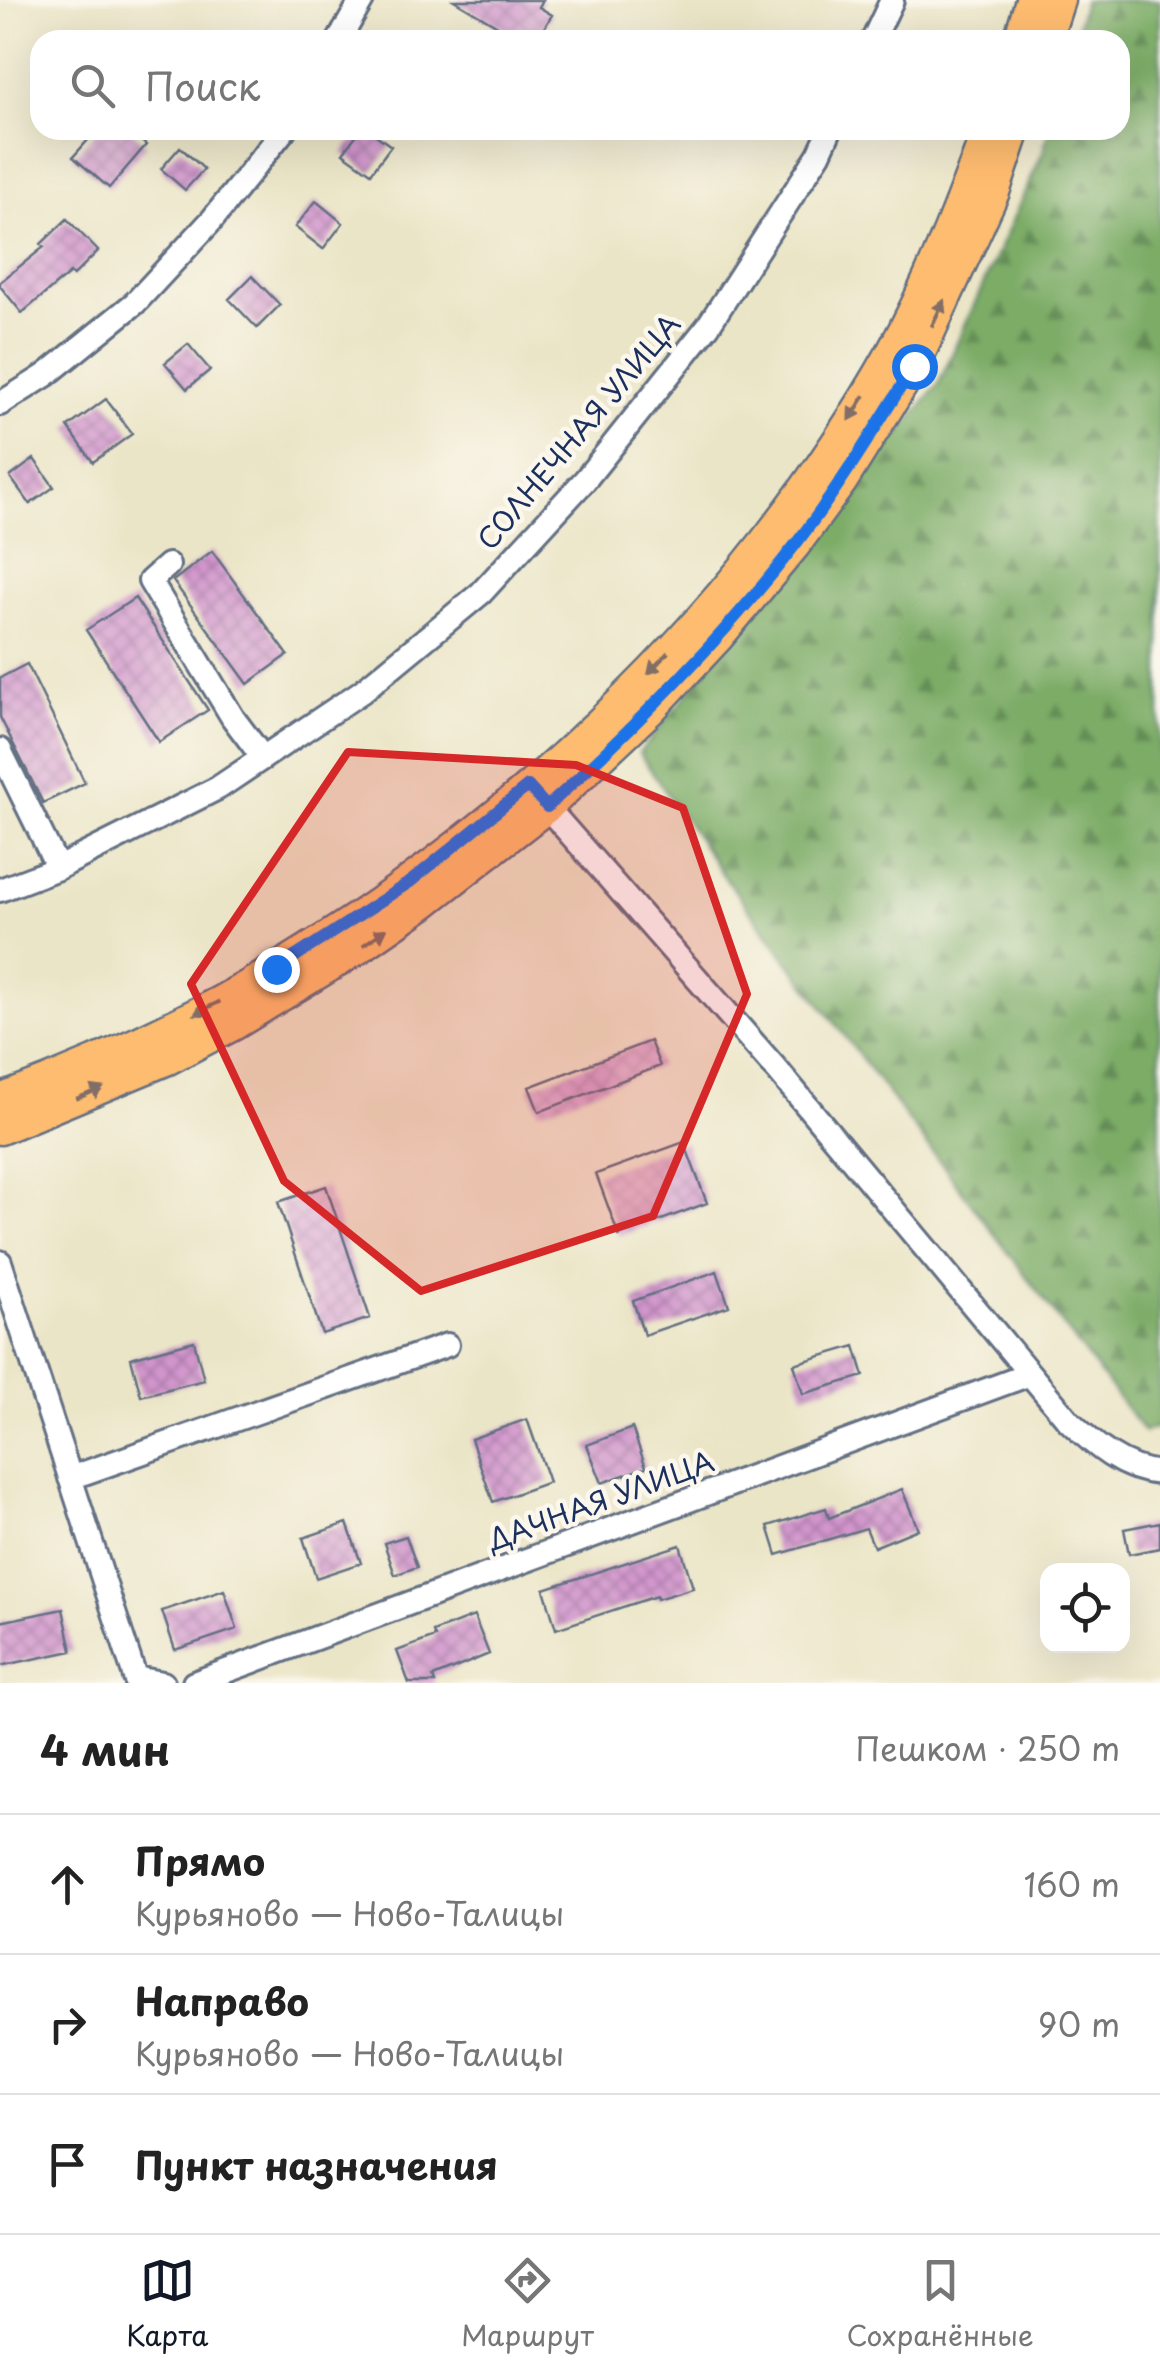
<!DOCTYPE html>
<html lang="ru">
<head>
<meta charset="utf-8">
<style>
	body { margin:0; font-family:"Playpen Sans",sans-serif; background:#f2f2f2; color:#222 }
	.controls { position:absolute; right:30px; bottom:30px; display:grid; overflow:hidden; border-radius:20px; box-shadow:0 10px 40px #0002 }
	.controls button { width:90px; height:90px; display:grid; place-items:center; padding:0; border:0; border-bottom:2px solid #e0e0e0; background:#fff; color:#222; font:50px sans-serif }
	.stop { position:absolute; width:30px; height:30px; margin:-22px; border:8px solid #1a73e8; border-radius:50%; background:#fff }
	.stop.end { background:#1a73e8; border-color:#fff; box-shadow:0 2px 10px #0008 }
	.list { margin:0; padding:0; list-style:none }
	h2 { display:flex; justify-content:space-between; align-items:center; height:130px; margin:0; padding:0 40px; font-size:42px }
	h2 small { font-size:32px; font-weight:400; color:#767676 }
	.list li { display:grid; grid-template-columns:65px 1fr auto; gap:30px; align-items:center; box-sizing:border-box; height:140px; padding:0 40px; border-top:2px solid #e0e0e0 }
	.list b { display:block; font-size:38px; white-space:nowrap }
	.list p { margin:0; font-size:32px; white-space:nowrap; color:#767676 }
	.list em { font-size:32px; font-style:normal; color:#767676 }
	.icon { flex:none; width:55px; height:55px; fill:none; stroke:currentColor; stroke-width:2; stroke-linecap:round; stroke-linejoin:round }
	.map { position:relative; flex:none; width:1160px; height:1683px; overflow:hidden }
	.search { position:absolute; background:#fff; box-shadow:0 10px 40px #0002; left:30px; right:30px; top:30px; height:110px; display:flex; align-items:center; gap:25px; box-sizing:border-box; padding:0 35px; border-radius:30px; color:#767676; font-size:38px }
	.sheet { height:550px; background:#fff }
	nav { display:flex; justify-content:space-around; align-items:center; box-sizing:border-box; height:140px; border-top:2px solid #e0e0e0; background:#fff; font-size:28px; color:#767676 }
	nav a { display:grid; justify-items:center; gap:5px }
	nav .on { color:#111827 }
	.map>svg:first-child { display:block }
	.forest { fill:url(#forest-firs); stroke:#4b6e62; stroke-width:2.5 }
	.building { fill:url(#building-cross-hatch) }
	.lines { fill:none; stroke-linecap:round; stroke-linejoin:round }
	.minor-casing { stroke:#646f83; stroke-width:28 }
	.major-casing { stroke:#646f83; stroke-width:35 }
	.minor { stroke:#fff; stroke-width:22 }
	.major { stroke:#febc70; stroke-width:30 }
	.oneway { fill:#816e66 }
	.route { stroke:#1a73e8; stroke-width:12 }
	.marked { fill:#d62828; fill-opacity:0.2; stroke:#d62828; stroke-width:8; stroke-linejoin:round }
	.labels { text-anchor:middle; stroke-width:9; stroke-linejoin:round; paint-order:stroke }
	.street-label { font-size:28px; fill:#1b2f5e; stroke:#fbf7ec }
</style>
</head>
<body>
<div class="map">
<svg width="1160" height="1683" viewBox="0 0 1160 1683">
	<defs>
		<pattern id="forest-firs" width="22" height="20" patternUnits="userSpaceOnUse" patternTransform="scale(2.5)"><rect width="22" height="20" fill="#7bac66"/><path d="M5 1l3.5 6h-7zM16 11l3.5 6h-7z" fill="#648c57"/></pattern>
		<pattern id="building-cross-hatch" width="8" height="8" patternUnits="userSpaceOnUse" patternTransform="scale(2.5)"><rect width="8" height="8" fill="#d295cc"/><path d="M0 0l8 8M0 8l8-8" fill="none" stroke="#aa7aa9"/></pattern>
	</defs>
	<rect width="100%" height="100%" fill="#fbf7ec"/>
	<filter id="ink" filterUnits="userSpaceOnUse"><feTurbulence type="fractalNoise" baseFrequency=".01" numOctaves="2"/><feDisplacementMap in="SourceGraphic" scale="20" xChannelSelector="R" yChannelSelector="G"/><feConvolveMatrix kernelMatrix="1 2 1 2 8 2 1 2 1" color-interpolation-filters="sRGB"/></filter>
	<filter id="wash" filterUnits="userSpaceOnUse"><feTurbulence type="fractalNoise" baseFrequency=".0048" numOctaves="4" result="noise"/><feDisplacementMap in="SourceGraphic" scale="40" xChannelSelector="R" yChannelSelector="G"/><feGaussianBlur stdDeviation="2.25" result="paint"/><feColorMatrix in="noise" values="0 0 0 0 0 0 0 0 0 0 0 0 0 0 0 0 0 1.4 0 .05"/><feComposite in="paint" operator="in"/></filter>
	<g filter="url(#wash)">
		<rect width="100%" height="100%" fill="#ebe5c7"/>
		<!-- forest -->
		<path class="forest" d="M 1084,0 L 1160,0 L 1160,1426 L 1144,1432 L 723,875 L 639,753 L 938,385 L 1043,152 L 1049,130 L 1120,130 L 1120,40 L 1074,40 Z"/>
		<g id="blocks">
			<!-- building -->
			<path class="building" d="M 454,0 L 543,0 L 539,7 L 552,15 L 537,40 L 521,40 Z
				M 97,130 L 130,130 L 146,145 L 109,188 L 73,157 Z
				M 360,130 L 369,130 L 391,146 L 371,173 L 343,153 Z
				M 180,147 L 204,169 L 185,190 L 161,169 Z
				M 316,201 L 343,223 L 323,249 L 295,227 Z
				M 67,219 L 98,251 L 73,276 L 70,273 L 22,313 L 0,286 L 0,282 L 44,247 L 41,244 Z
				M 252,276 L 280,305 L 257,328 L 229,299 Z
				M 188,344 L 210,370 L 187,389 L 165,363 Z
				M 106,399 L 132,434 L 93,462 L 68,427 Z
				M 34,459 L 54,487 L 30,504 L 10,477 Z
				M 212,551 L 288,655 L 248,684 L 173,581 Z
				M 135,598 L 208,710 L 159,742 L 86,630 Z
				M 27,664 L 85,783 L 43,803 L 0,717 L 0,678 Z
				M 650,1041 L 660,1066 L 539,1112 L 529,1087 Z
				M 684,1142 L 707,1203 L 619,1236 L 596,1174 Z
				M 326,1186 L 370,1318 L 322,1334 L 278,1202 Z
				M 717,1271 L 729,1306 L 644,1335 L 633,1301 Z
				M 194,1341 L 204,1380 L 141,1396 L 131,1358 Z
				M 855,1346 L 864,1376 L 803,1394 L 794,1364 Z
				M 527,1419 L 549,1482 L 493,1502 L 471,1439 Z
				M 632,1428 L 646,1467 L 602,1483 L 587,1445 Z
				M 902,1489 L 918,1529 L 874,1547 L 866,1528 L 777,1555 L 768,1526 L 826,1508 L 829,1518 Z
				M 1160,1522 L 1160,1548 L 1129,1554 L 1124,1529 Z
				M 347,1523 L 361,1563 L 316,1578 L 303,1538 Z
				M 406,1536 L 417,1567 L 395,1575 L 384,1543 Z
				M 680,1545 L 693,1588 L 657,1599 L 656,1596 L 556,1629 L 544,1589 Z
				M 224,1590 L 237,1629 L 175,1650 L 162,1611 Z
				M 63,1609 L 72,1651 L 0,1666 L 0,1622 Z
				M 474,1616 L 489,1654 L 433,1677 L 435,1683 L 409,1683 L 397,1651 L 435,1637 L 433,1632 Z"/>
		</g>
	</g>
	<g filter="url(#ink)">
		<use href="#blocks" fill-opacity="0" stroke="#646f83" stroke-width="2.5"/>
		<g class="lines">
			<defs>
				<path id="minor" d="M 339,40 L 362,0
					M 873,40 L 892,0
					M 0,404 L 46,375 L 135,303 L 212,220 L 284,130
					M 168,565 L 150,581 L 233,718 L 263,758
					M 0,750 L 58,868
					M 537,796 L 778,1071 L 1069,1421 C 1094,1445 1123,1470 1160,1473
					M 0,890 L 58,868 L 218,788 L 361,692 L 481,593 L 585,480 L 708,326 L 819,154 L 830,130
					M 0,1262 L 137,1683
					M 70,1478 L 447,1345
					M 135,1678 L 163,1683
					M 194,1683 L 1030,1374"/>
				<path id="major" d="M 1019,40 L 1031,0
					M 1046,40 L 1059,0
					M 0,1100 C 75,1072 150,1039 221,1001 C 491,852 740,622 892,352 C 931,282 960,205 988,130
					M 0,1129 L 168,1059 L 233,1025 L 359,948 L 424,903 L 547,807 L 650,710 L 719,636 L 794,546 L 842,481 L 914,366 L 994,192 L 1015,130"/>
			</defs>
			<!-- minor casing -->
			<use href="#minor" class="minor-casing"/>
			<!-- major casing -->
			<use href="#major" class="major-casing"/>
			<!-- minor -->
			<use href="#minor" class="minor"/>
			<!-- major -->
			<use href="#major" class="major"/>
		</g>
		<!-- one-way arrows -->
		<defs><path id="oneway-solid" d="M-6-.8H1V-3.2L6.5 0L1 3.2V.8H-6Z" transform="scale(2.5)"/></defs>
		<g class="oneway">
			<use href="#oneway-solid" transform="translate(938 313) rotate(-65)"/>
			<use href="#oneway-solid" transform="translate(857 408) rotate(122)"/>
			<use href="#oneway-solid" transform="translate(658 663) rotate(133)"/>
			<use href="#oneway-solid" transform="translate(375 937) rotate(-35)"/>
			<use href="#oneway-solid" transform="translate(207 1008) rotate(153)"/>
			<use href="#oneway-solid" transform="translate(90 1093) rotate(-23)"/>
		</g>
	</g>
	<g class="lines" filter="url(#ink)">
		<!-- route -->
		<path class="route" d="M 276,969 L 410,882 L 528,786 L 547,807 C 635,726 721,641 795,545 C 839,488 876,427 914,366"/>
	</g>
	<!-- marked area -->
	<path class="marked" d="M 348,752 L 576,765 L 683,808 L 747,994 L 653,1216 L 421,1291 L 284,1181 L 191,984 Z"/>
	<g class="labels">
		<!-- street labels -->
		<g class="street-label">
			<text transform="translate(579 432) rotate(-50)" y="10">СОЛНЕЧНАЯ УЛИЦА</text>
			<text transform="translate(601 1501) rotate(-20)" y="10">ДАЧНАЯ УЛИЦА</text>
		</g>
	</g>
</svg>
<div class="controls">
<button><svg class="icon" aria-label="locate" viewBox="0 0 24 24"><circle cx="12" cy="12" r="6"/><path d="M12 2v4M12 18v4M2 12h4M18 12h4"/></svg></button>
</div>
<div class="stop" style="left:914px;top:366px"></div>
<div class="stop end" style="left:276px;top:969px"></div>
<div class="search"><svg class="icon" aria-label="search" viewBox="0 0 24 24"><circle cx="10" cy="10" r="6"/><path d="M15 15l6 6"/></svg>Поиск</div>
</div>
<section class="sheet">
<h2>4 мин<small>Пешком · 250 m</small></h2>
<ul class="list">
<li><svg class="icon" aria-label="ahead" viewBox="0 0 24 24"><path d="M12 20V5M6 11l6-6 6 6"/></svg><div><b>Прямо</b><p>Курьяново — Ново-Талицы</p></div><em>160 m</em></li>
<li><svg class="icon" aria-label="right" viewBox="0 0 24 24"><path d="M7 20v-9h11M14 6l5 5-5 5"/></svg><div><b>Направо</b><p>Курьяново — Ново-Талицы</p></div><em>90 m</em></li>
<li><svg class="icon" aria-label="arrive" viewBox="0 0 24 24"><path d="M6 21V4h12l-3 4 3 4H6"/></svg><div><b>Пункт назначения</b></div></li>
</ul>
</section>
<nav>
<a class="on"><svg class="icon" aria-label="map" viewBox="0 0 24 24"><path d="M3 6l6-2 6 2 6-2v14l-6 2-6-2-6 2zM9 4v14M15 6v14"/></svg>Карта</a>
<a><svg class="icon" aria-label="directions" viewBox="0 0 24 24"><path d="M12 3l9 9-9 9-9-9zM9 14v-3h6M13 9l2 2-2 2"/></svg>Маршрут</a>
<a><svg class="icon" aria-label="saved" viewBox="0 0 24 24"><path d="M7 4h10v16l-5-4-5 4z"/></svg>Сохранённые</a>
</nav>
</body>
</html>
